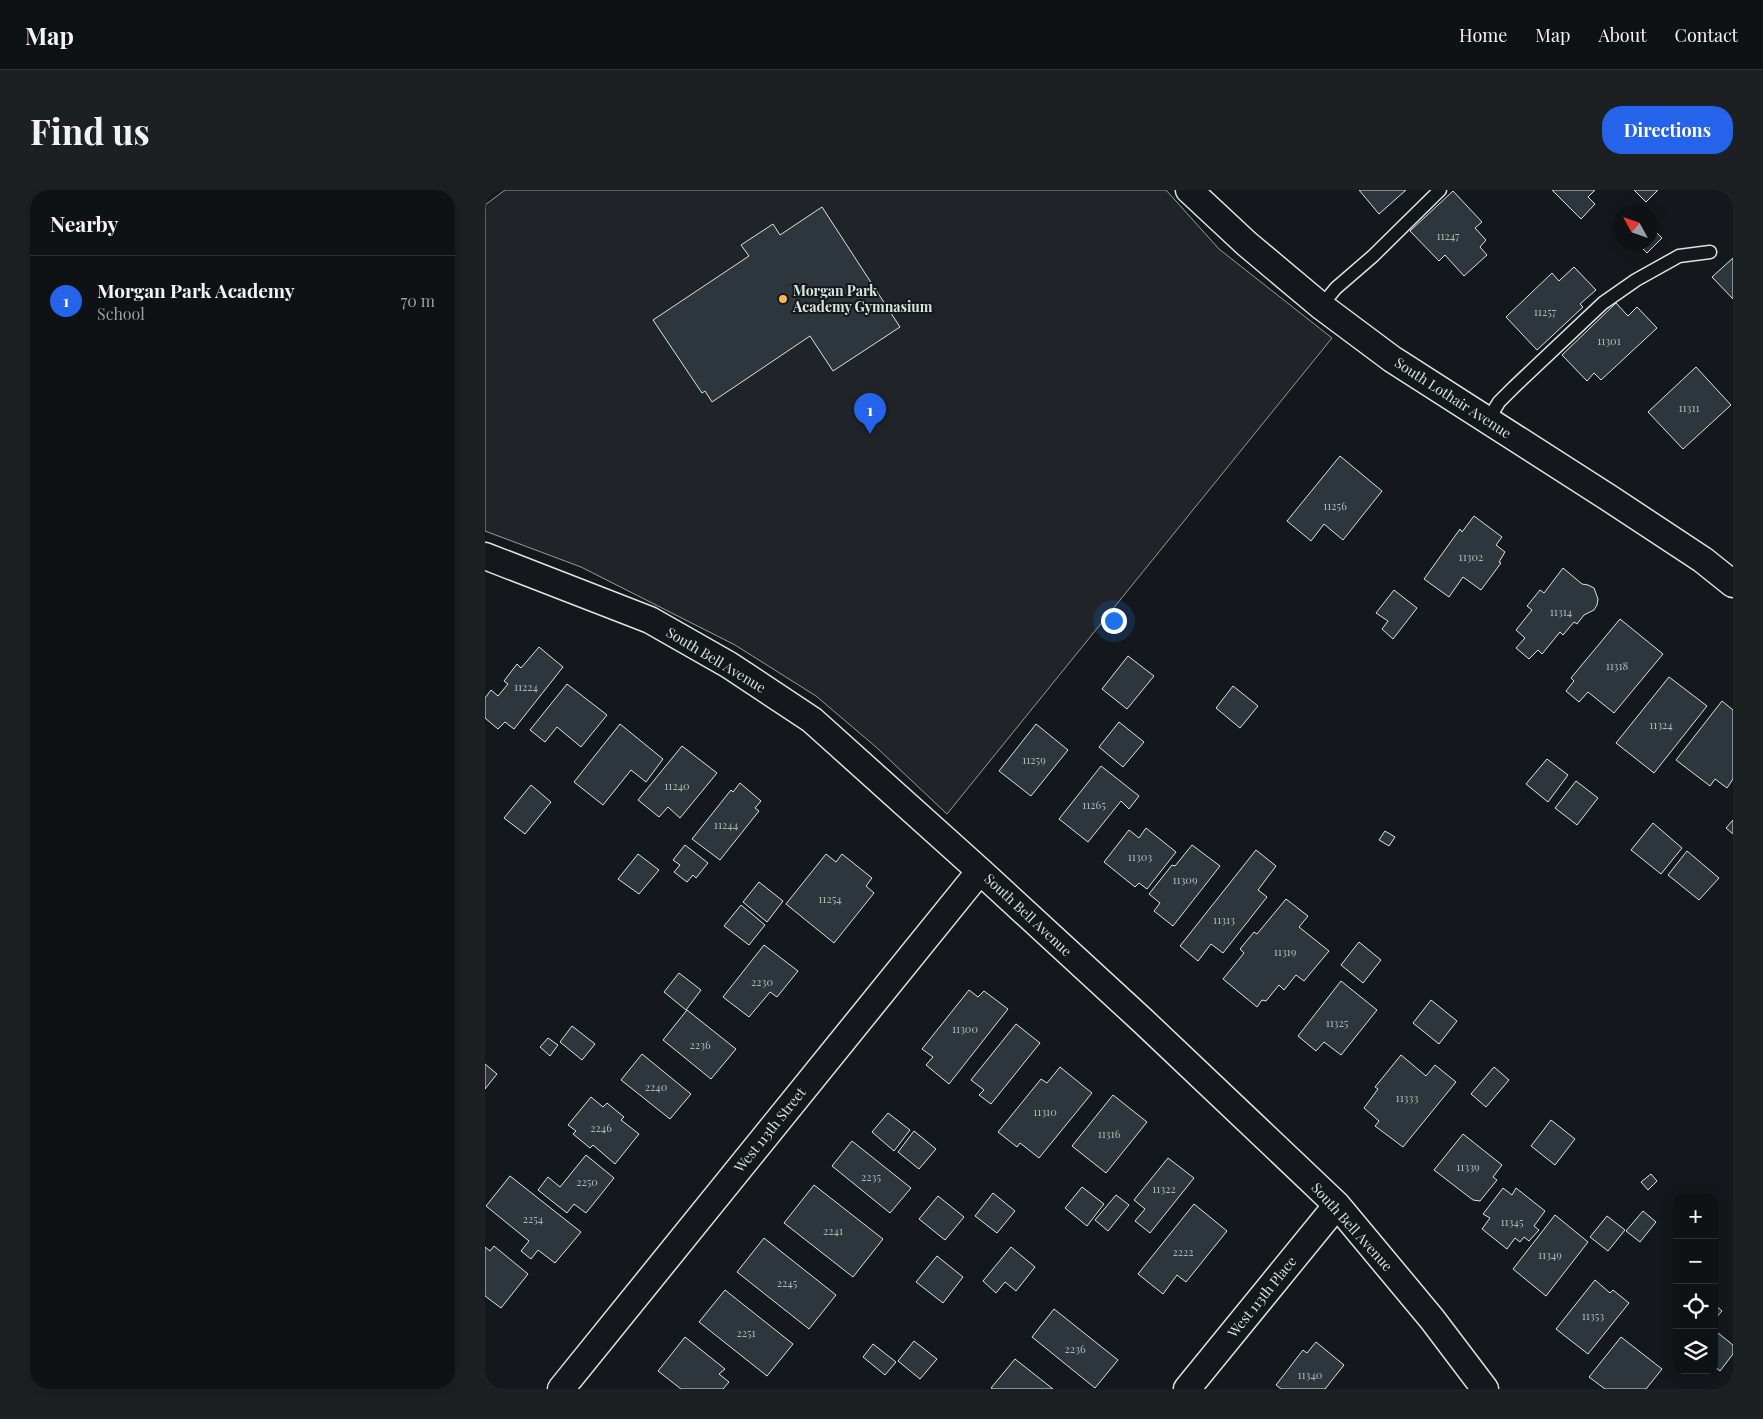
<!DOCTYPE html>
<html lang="en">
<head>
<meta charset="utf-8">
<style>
	body { margin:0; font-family:"Playfair Display",serif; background:#1d2022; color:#f1f3f6 }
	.controls { position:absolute; right:15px; bottom:15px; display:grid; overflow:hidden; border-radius:10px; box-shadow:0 2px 12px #0003 }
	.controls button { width:45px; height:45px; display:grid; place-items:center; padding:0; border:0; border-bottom:1px solid #2f3234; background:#0f1215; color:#f1f3f6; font:25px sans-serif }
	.compass { position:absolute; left:1128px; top:15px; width:45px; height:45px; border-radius:50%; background:#0f1215; box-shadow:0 2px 12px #0003; rotate:310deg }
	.you { position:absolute; left:628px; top:430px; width:18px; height:18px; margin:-12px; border:4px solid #fff; border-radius:50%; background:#1a73e8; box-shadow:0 0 0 8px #1a73e833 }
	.badge { display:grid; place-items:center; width:32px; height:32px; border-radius:50%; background:#2563eb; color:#fff; font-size:16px; font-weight:700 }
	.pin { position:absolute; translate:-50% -41px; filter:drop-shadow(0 1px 2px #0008) }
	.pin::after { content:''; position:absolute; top:26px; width:18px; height:15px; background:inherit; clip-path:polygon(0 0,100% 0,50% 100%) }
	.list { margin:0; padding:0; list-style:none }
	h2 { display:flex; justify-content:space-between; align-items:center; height:65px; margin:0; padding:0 20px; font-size:21px }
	h2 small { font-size:16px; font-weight:400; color:#9b9ea0 }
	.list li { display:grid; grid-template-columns:32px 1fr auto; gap:15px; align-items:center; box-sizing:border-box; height:90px; padding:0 20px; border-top:1px solid #2f3234 }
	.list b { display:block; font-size:19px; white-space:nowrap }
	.list p { margin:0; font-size:16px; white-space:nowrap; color:#9b9ea0 }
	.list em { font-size:16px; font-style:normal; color:#9b9ea0 }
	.icon { flex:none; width:28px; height:28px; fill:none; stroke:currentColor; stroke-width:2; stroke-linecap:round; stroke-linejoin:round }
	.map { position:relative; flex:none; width:1248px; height:1199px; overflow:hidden; border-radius:20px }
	header { display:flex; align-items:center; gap:30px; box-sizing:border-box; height:70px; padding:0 25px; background:#0f1215; border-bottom:1px solid #2f3234 }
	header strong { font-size:24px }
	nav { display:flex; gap:28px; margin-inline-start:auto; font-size:18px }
	.intro { display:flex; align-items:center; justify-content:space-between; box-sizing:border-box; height:120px; padding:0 30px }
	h1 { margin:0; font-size:35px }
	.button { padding:12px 22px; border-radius:20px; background:#2563eb; color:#fff; font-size:18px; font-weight:700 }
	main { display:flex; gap:30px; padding:0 30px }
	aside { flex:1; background:#0f1215; border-radius:20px; box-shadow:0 2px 12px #0003 }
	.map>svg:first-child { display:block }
	.green { fill:#202428; stroke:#939e99 }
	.building { fill:#2c363c; stroke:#d8e6dc }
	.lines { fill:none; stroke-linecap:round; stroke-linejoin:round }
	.service-casing { stroke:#d8e6dc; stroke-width:15 }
	.minor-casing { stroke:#d8e6dc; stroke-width:29 }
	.service { stroke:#14181c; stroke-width:12 }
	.minor { stroke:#14181c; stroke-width:26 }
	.poi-dot { fill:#ffb74d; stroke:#14181c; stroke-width:2 }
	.labels { text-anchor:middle; stroke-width:4; stroke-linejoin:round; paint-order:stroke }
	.number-label { font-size:11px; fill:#adbab4 }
	.poi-label { font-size:14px; font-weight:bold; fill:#d8e6dc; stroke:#14181c; text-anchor:start }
	.street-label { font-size:14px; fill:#d8e6dc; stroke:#14181c }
</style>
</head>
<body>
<header>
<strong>Map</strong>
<nav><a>Home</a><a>Map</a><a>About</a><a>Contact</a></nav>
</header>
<div class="intro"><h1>Find us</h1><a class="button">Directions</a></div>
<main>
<aside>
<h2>Nearby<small></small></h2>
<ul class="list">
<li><span class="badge">1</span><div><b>Morgan Park Academy</b><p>School</p></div><em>70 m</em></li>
</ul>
</aside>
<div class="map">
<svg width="1248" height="1199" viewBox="0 0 1248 1199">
	<rect width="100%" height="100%" fill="#14181c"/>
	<!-- green -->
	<path class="green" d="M 20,0 L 681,0 L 734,59 L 847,148 L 462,624 L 391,557 L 331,506 L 250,455 L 96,377 L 0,341 L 0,15 Z"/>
	<!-- building -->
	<path class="building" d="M 874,0 L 921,0 L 894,24 Z
		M 1067,0 L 1110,0 L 1103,7 L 1110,14 L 1096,29 Z
		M 1149,0 L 1173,0 L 1161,12 Z
		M 968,1 L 997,32 L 990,38 L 1001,50 L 995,57 L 1002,65 L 979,86 L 960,65 L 954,71 L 925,41 Z
		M 337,17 L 415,137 L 348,181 L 325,146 L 227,212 L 220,201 L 217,203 L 168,130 L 264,66 L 256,55 L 288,34 L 295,45 Z
		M 1166,37 L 1177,48 L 1162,63 L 1151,52 L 1166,52 Z
		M 1248,68 L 1248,109 L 1227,87 Z
		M 1089,77 L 1111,100 L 1095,114 L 1098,117 L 1052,160 L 1021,127 L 1067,83 L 1074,91 Z
		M 1131,113 L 1143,126 L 1152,117 L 1172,138 L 1116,190 L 1109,183 L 1102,191 L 1077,165 Z
		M 1211,177 L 1246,215 L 1198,259 L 1163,222 Z
		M 855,266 L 897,301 L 858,350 L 839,334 L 826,351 L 802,331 Z
		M 989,326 L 1017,347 L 1011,355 L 1020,362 L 1014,372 L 1016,373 L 996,400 L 978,387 L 964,407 L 939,389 L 975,339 L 977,342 Z
		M 1078,378 L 1097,394 L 1103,395 L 1109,398 L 1113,409 L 1112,415 L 1109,420 L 1099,425 L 1092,434 L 1089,432 L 1078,445 L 1075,442 L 1057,464 L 1053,460 L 1044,469 L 1031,458 L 1040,448 L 1031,440 L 1047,420 L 1042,416 L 1055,400 L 1059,403 Z
		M 909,400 L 932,418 L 908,449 L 897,439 L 903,431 L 891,423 Z
		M 1135,429 L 1178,464 L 1129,523 L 1103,502 L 1094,512 L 1081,501 L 1089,491 L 1086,488 Z
		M 54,457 L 78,477 L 29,539 L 20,532 L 13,539 L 0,528 L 0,508 L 6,500 L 13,506 L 23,494 L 19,491 L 32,474 L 36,478 Z
		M 643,466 L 669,486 L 642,519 L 617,499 Z
		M 1184,487 L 1222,516 L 1169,583 L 1131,553 Z
		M 82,494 L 122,525 L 96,557 L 72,537 L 60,552 L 45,540 Z
		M 748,496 L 773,516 L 755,538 L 731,518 Z
		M 1237,511 L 1248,520 L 1248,589 L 1242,598 L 1230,589 L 1225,596 L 1191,570 Z
		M 634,532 L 659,552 L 638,577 L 614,557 Z
		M 135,534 L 178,569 L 161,592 L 146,580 L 118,615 L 89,592 Z
		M 551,534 L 583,560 L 546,606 L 514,581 Z
		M 197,556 L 232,583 L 195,628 L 183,617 L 174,627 L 153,610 Z
		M 1062,569 L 1083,585 L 1063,612 L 1041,594 Z
		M 616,576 L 654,606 L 644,619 L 636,611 L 603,652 L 574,629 Z
		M 1091,591 L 1113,608 L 1092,635 L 1070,618 Z
		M 255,593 L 276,611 L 270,618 L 274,621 L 235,670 L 207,649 L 246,600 L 248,602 Z
		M 46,595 L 66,612 L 40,644 L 19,628 Z
		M 1248,630 L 1248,644 L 1241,638 Z
		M 1168,633 L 1197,658 L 1176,684 L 1146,660 Z
		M 661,638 L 691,662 L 662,699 L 654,693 L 650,697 L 619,672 L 644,640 L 654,648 Z
		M 900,641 L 910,647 L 904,656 L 894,650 Z
		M 200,655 L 223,673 L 211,688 L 208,685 L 202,692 L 189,682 L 195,675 L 188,670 Z
		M 707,655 L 735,676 L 688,736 L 669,721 L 675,713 L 664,704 L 687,675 L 690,676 Z
		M 771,660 L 791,676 L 773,700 L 782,707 L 738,763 L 726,754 L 713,771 L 695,756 Z
		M 1202,661 L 1234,688 L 1214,710 L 1183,685 Z
		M 153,664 L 174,680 L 154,704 L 133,689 Z
		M 341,664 L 351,672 L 357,664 L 387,688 L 381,696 L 389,703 L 349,753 L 301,714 Z
		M 274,692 L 298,711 L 282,732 L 258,712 Z
		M 801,709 L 823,726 L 814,737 L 844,761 L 819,791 L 811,785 L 799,800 L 794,795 L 781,811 L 777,810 L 772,817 L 738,789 L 759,763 L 755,759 L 769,742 L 772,744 Z
		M 256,715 L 280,735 L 264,755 L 239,736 Z
		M 874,752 L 896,770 L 878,793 L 856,775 Z
		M 279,755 L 313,781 L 292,807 L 285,802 L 264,827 L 238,807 Z
		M 194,783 L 216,800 L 201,820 L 179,802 Z
		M 856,791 L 892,820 L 856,865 L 839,852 L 831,861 L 813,846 Z
		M 484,800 L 493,807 L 499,801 L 523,819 L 464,894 L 441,875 L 448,867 L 437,859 Z
		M 946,810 L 972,831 L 954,854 L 928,833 Z
		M 202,820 L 251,859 L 226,889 L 178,850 Z
		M 531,834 L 555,853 L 506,914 L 494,905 L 499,900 L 486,890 Z
		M 87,836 L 110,854 L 97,870 L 75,852 Z
		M 63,848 L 73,855 L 65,866 L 55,857 Z
		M 157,864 L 206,904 L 185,929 L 136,890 Z
		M 916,865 L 941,886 L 950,875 L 971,892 L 918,957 L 890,936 L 894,931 L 879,918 L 893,899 L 890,897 Z
		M 0,874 L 12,884 L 0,899 Z
		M 575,877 L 607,903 L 554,968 L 535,953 L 532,957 L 513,942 L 556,889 L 562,893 Z
		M 1009,877 L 1024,890 L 1001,917 L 986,904 Z
		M 628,905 L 662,932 L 621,983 L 587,956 Z
		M 106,907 L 118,917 L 122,913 L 139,927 L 136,930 L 154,944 L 130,974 L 108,955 L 105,958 L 88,944 L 91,941 L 83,935 Z
		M 403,923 L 425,940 L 409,961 L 387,942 Z
		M 1066,930 L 1090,949 L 1070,975 L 1046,956 Z
		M 429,941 L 451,959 L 434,979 L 413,962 Z
		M 978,944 L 1017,975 L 1008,987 L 1012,990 L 995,1011 L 988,1010 L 949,980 Z
		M 367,951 L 426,998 L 405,1023 L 347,976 Z
		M 101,965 L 129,988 L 101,1023 L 89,1014 L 82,1023 L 53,1000 L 63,987 L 75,997 Z
		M 683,968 L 709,988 L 665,1043 L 650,1031 L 660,1019 L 649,1010 Z
		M 1166,984 L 1172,991 L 1163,1000 L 1156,992 Z
		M 25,986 L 96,1042 L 70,1073 L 53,1060 L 46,1069 L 36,1061 L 44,1051 L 1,1016 Z
		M 329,995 L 398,1049 L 368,1087 L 299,1033 Z
		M 597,997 L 619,1014 L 602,1036 L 580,1018 Z
		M 1018,998 L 1027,1005 L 1031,998 L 1060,1021 L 1049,1036 L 1054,1040 L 1044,1051 L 1039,1047 L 1035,1052 L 1030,1048 L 1022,1059 L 997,1039 L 1005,1028 L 998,1024 Z
		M 508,1003 L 530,1021 L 512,1043 L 490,1026 Z
		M 631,1005 L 644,1015 L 623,1041 L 610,1030 Z
		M 453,1006 L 479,1027 L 460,1050 L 434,1029 Z
		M 709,1014 L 742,1041 L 701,1092 L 692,1085 L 678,1104 L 653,1084 Z
		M 1158,1021 L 1171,1032 L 1155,1052 L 1141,1041 Z
		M 1070,1025 L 1103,1052 L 1061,1106 L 1028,1079 Z
		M 1122,1026 L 1140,1040 L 1123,1061 L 1105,1047 Z
		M 279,1048 L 351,1105 L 324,1139 L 252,1082 Z
		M 9,1056 L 43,1084 L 16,1118 L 0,1106 L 0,1057 L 5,1061 Z
		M 526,1057 L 550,1077 L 531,1101 L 520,1092 L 511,1103 L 498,1091 Z
		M 452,1066 L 478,1087 L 458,1113 L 431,1092 Z
		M 1110,1090 L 1125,1103 L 1128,1100 L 1144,1113 L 1103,1164 L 1071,1139 Z
		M 240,1100 L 308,1154 L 282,1186 L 214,1132 Z
		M 1229,1114 L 1237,1121 L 1229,1130 Z
		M 569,1119 L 633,1170 L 610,1198 L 547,1147 Z
		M 1233,1143 L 1248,1155 L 1248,1164 L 1235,1181 L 1229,1176 L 1229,1148 Z
		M 200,1147 L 240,1179 L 234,1184 L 244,1192 L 238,1199 L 196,1199 L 173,1181 Z
		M 1136,1147 L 1177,1179 L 1161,1199 L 1120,1199 L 1104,1187 Z
		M 429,1151 L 452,1169 L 435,1189 L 413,1171 Z
		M 831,1152 L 859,1175 L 840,1199 L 796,1199 L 791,1195 L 818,1160 L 822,1163 Z
		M 388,1154 L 411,1172 L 400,1185 L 378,1167 Z
		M 530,1169 L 568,1199 L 508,1199 L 506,1198 Z"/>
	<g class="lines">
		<defs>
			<path id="service" d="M 836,116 L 851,98 L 888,66 L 955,0
				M 1003,230 L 1014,212 L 1029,197 L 1118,113 L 1151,90 L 1194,66 L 1225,62"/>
			<path id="minor" d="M 704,0 L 762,54 L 836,116 L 907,169 L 1124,308 L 1218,370 L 1248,394
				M 0,366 L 165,430 L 244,475 L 327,530 L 495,681 L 658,831 L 852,1015 L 947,1129 L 1000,1199
				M 76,1199 L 495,681
				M 702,1199 L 852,1015"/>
		</defs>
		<!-- service casing -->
		<use href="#service" class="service-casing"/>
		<!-- minor casing -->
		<use href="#minor" class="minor-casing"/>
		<!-- service -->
		<use href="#service" class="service"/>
		<!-- minor -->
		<use href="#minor" class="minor"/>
	</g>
	<!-- markers -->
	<circle class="poi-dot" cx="298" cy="109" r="5"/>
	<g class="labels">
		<!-- number labels -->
		<g class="number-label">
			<text x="963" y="50">11247</text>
			<text x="1060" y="126">11257</text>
			<text x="1124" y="155">11301</text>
			<text x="1204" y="222">11311</text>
			<text x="850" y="320">11256</text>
			<text x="986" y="371">11302</text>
			<text x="1076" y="426">11314</text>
			<text x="1132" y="480">11318</text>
			<text x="41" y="501">11224</text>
			<text x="1176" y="539">11324</text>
			<text x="549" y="574">11259</text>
			<text x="192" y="600">11240</text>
			<text x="609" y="619">11265</text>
			<text x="241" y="639">11244</text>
			<text x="655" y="671">11303</text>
			<text x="700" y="694">11309</text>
			<text x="345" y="713">11254</text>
			<text x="739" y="734">11313</text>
			<text x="800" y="766">11319</text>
			<text x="277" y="796">2230</text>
			<text x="852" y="837">11325</text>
			<text x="480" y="843">11300</text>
			<text x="215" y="859">2236</text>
			<text x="171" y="901">2240</text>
			<text x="922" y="912">11333</text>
			<text x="560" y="926">11310</text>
			<text x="116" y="942">2246</text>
			<text x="624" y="948">11316</text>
			<text x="983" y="981">11339</text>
			<text x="386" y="991">2235</text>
			<text x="102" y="996">2250</text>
			<text x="679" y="1003">11322</text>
			<text x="48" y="1033">2254</text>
			<text x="1027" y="1036">11345</text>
			<text x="348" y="1045">2241</text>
			<text x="698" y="1066">2222</text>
			<text x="1065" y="1069">11349</text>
			<text x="302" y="1097">2245</text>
			<text x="1108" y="1130">11353</text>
			<text x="261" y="1147">2251</text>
			<text x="590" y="1163">2236</text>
			<text x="825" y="1189">11340</text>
		</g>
		<!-- poi labels -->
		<g class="poi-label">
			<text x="308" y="106">Morgan Park<tspan x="308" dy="16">Academy Gymnasium</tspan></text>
		</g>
		<!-- street labels -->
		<g class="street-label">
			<text transform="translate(968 208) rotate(33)" y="5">South Lothair Avenue</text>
			<text transform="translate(231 470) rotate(31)" y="5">South Bell Avenue</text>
			<text transform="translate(543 725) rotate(43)" y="5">South Bell Avenue</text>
			<text transform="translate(285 940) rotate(-51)" y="5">West 113th Street</text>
			<text transform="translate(867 1037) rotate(48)" y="5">South Bell Avenue</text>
			<text transform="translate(777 1107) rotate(-51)" y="5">West 113th Place</text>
		</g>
	</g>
</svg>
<div class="controls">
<button>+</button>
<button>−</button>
<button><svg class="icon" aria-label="locate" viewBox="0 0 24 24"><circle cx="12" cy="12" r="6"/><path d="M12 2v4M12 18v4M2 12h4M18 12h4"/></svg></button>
<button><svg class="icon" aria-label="layers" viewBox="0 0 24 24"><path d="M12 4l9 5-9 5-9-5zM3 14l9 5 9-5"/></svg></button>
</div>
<svg class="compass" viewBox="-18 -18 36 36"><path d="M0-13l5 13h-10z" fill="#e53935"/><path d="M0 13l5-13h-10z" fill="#9b9ea0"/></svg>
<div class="you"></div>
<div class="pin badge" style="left:385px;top:244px">1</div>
</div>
</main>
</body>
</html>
